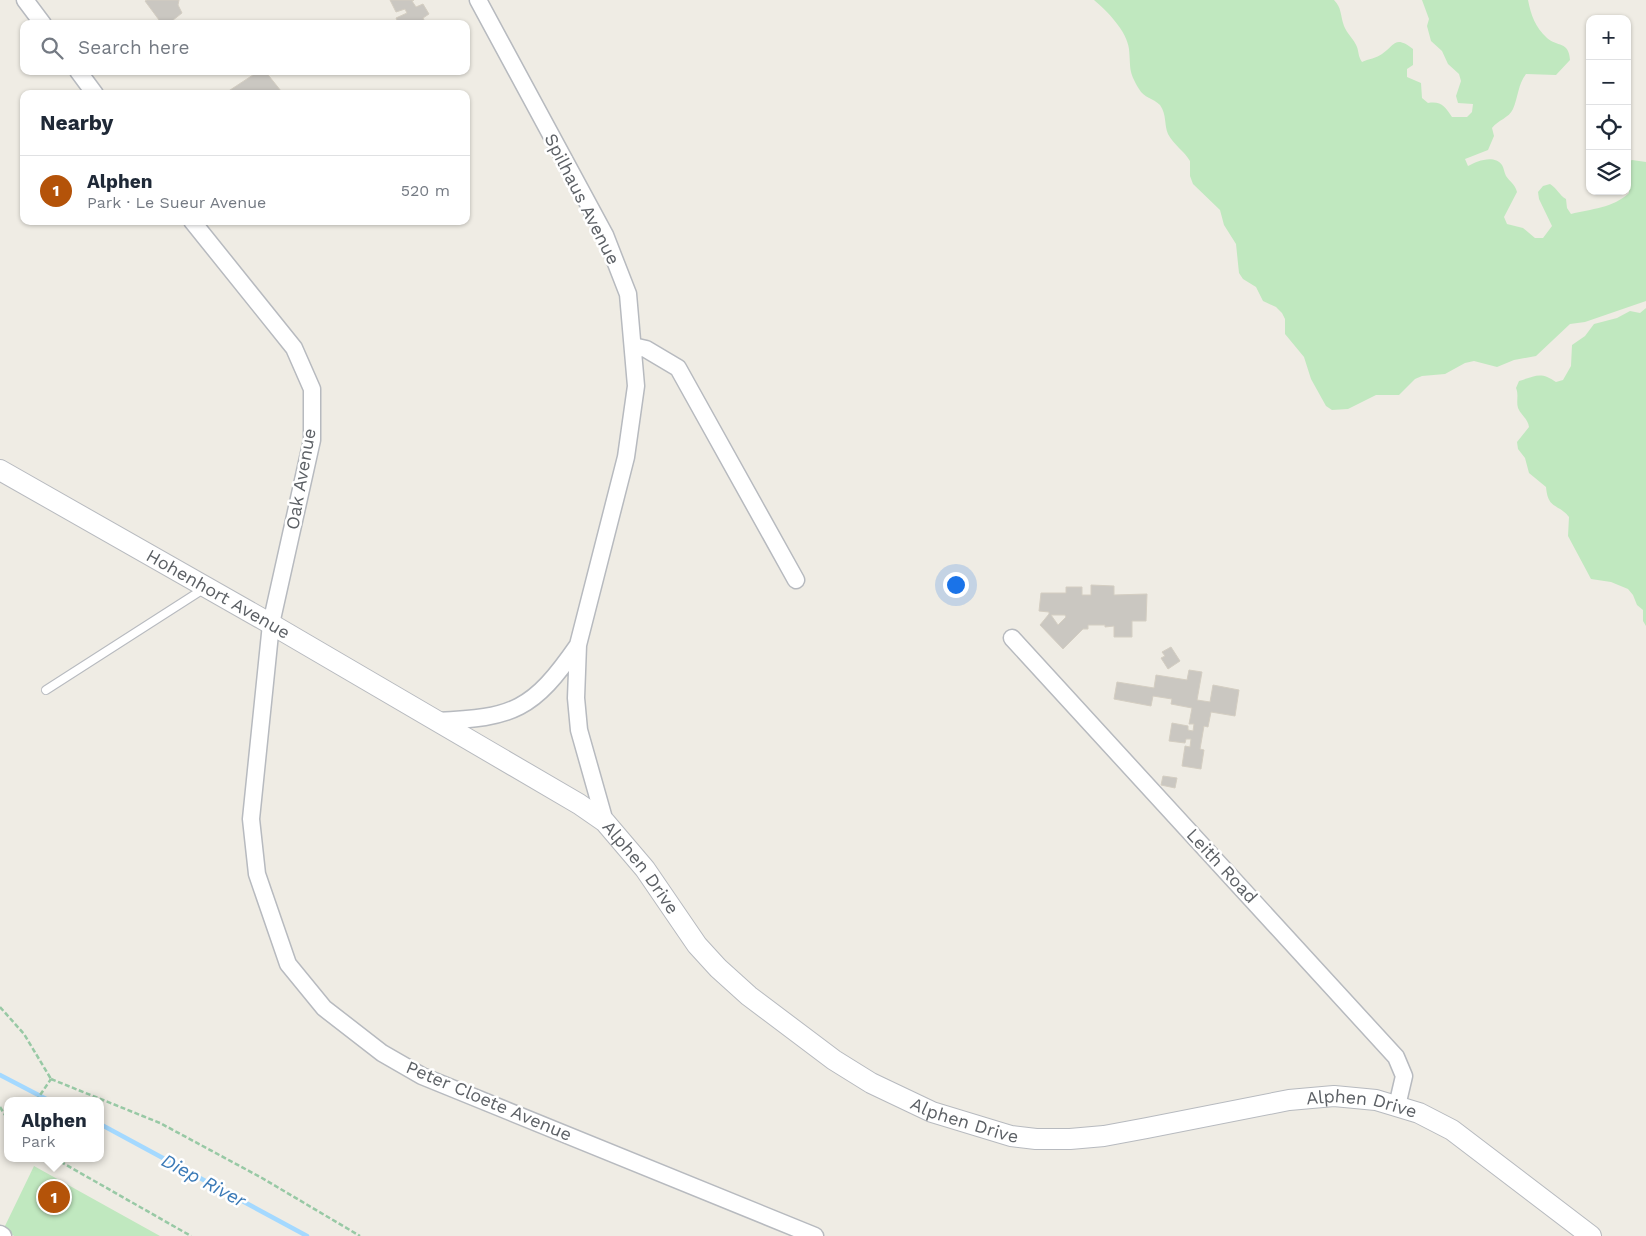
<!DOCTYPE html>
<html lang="en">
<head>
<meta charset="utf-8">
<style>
	body { margin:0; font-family:"Work Sans",sans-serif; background:#f6f6f7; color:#1f2937 }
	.controls { position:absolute; right:15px; top:15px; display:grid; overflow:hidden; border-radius:10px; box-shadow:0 1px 4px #0004 }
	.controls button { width:45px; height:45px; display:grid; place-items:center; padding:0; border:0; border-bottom:1px solid #e0e1e3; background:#fff; color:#1f2937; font:25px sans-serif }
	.you { position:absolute; left:955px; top:584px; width:18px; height:18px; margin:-12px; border:4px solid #fff; border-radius:50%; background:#1a73e8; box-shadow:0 0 0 8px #1a73e833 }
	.badge { display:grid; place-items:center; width:32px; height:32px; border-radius:50%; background:#b45309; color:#fff; font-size:16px; font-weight:700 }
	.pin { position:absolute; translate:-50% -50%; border:2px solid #fff; box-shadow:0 1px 5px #0006 }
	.popup { position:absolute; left:4px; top:1097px; width:100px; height:65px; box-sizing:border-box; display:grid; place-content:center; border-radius:10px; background:#fff; filter:drop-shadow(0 1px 4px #0005); font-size:16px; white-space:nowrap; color:#747a83 }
	.popup b { font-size:19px; color:#1f2937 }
	.popup::after { content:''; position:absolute; left:50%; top:100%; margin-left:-10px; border:10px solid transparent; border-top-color:#fff }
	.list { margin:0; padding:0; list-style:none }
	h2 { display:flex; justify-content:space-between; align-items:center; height:65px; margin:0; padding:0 20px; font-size:21px }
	h2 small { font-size:16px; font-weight:400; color:#747a83 }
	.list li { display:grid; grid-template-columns:32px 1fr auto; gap:15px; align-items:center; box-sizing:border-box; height:70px; padding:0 20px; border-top:1px solid #e0e1e3 }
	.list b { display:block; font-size:19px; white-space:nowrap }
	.list p { margin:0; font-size:16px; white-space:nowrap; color:#747a83 }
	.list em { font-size:16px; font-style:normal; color:#747a83 }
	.icon { flex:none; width:28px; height:28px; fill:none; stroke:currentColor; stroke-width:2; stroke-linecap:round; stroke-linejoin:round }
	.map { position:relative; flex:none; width:1646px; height:1236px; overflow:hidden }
	.search { position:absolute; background:#fff; box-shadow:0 1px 4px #0004; left:20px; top:20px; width:450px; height:55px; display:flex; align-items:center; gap:12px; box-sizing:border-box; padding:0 18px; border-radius:10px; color:#747a83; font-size:19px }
	.panel { position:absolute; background:#fff; box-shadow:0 1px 4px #0004; left:20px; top:90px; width:450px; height:135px; border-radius:10px }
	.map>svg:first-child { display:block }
	.green { fill:#c0e8bf }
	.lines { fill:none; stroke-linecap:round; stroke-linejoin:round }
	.stream { stroke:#a4d9ff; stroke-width:4.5 }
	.building { fill:#cac7c1; stroke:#d4cec2; fill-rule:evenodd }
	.service-casing { stroke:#b7babf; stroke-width:10 }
	.minor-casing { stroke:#b7babf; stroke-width:19 }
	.tertiary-casing { stroke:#b7babf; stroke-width:22 }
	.path { stroke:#98c9a5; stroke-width:2.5; stroke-dasharray:5 2.5; stroke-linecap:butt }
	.service { stroke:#fff; stroke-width:8 }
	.minor { stroke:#fff; stroke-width:16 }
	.tertiary { stroke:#fff; stroke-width:20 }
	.labels { text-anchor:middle; stroke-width:5; stroke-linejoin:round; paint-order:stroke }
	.street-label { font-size:18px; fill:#5c6065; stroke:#fff }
	.water-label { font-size:19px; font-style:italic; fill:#3b7ab7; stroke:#fff }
</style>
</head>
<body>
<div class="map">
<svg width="1646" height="1236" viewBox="0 0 1646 1236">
	<rect width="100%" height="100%" fill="#efece4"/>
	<!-- green -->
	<path class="green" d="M 1094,0 L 1334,0 C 1342,8 1340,15 1344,26 C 1347,34 1354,39 1357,47 C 1359,53 1358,56 1362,62 C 1368,59 1377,58 1382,54 C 1395,45 1395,35 1413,49 L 1413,65 L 1407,69 L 1407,77 L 1421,83 L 1422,98 L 1428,103 C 1442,101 1445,107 1452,117 L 1467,117 L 1472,112 L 1473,104 L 1458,103 L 1456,96 L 1461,81 L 1459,74 L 1448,64 L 1442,51 L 1431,41 L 1427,26 L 1429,19 L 1422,0 L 1528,0 C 1531,15 1535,27 1547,38 C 1557,47 1569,41 1570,60 L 1556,75 L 1526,74 C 1518,84 1518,98 1513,109 C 1509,118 1498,120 1492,128 L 1494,136 L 1488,150 L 1465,159 L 1468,166 C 1477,161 1494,154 1502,165 C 1504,168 1504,172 1506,176 C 1510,182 1515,184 1517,192 L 1504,217 L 1507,224 L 1523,228 L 1535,238 L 1543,238 L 1552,226 L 1539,199 L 1538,192 L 1543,186 L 1550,184 C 1558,189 1559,195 1566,199 L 1567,208 L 1571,214 C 1591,209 1613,208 1629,193 L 1627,163 L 1632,160 L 1646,162 L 1646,301 L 1585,322 L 1570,324 L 1536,356 L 1514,360 L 1497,367 L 1474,361 L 1465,363 L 1445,374 L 1422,376 L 1415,379 L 1399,395 L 1376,395 L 1348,409 L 1332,410 L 1326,406 L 1311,379 L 1304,357 L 1285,334 L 1285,319 L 1282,313 L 1276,307 L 1263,301 L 1256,287 L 1243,279 L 1239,273 L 1236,244 L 1224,225 L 1220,210 L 1193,184 L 1190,176 L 1190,161 C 1184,151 1174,145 1168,134 C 1164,125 1167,115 1160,105 C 1153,98 1144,98 1139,89 C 1128,70 1131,70 1129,49 C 1127,31 1107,11 1094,0 Z
		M 1646,308 L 1646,626 L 1643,621 L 1643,610 L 1637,605 L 1633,595 L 1628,589 L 1611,582 L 1591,579 L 1568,536 L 1569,517 C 1558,503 1548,510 1546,487 L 1529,473 L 1525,458 L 1518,449 L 1517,442 L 1529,427 C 1528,419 1521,415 1518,408 C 1516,401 1519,395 1516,388 L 1519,381 C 1535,376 1541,371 1556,382 L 1563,380 L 1571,366 L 1572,345 L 1585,336 L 1594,324 L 1617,318 L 1630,311 L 1640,313 Z
		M 34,1166 L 160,1236 L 14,1236 L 4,1228 Z"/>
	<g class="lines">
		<!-- stream -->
		<path class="stream" d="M 0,1075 L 50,1101
			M 100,1124 L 307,1236"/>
	</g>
	<!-- building -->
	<path class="building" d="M 147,0 L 179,0 L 178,5 L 182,13 L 168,24 L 162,24 L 145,1 Z
		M 390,0 L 414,0 L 412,1 L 416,7 L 423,4 L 429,14 L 423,18 L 426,24 L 399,24 L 396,18 L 407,13 L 405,9 L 396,12 Z
		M 259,71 L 265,71 L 281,91 L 278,94 L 224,94 Z
		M 1091,585 L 1114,586 L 1114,595 L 1147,594 L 1146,621 L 1132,621 L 1132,637 L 1114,637 L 1114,626 L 1105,627 L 1105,625 L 1088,625 L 1088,629 L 1083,629 L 1063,649 L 1040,625 L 1049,614 L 1049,612 L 1039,611 L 1041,593 L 1066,593 L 1066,587 L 1082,587 L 1082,595 L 1091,595 ZM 1051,615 L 1065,615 L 1066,617 L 1058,625 Z
		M 1171,647 L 1180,661 L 1168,669 L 1161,658 L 1165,656 L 1162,652 Z
		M 1189,670 L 1202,672 L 1197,700 L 1210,702 L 1213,685 L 1239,690 L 1235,716 L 1211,712 L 1208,727 L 1204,726 L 1200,749 L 1204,750 L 1201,769 L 1182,766 L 1185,746 L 1190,747 L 1191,739 L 1186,739 L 1185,743 L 1169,741 L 1172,723 L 1188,726 L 1188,730 L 1193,731 L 1194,724 L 1189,724 L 1192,708 L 1171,704 L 1172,699 L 1153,696 L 1151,706 L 1114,699 L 1117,682 L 1154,688 L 1156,675 L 1187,680 Z
		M 1163,776 L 1177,778 L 1175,788 L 1161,785 Z"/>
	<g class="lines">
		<defs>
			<path id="service" d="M 46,690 L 205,588"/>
			<path id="minor" d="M 25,0 L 43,24
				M 478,0 L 605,235 L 628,294 L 636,386 L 626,457 L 578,645 L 576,698 L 579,730 L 605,822
				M 78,71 L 95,94
				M 192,221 L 294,348 L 312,389 L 312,440 L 271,624 L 251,819 L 257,874 L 288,964 L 324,1008 L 382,1053 L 422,1076 L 815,1236
				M 633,346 L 646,349 L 678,368 L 796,580
				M 1012,638 L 1396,1057 L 1404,1076 L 1397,1106
				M 436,721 C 514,718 533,710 578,645
				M 0,1234 L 3,1236"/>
			<g id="tertiary">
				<path id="s1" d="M 0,470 L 271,624 L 579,804 L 605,822 L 645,869 L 697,945 L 718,968 L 749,996 L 834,1060 L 871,1083 L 932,1112 L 1011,1136 L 1036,1139 L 1070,1139 L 1104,1136 L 1147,1128 L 1289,1100 L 1334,1096 L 1376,1100 L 1419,1113 L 1452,1130 L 1591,1236"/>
			</g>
		</defs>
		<!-- service casing -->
		<use href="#service" class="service-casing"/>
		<!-- minor casing -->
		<use href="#minor" class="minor-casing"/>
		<!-- tertiary casing -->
		<use href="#tertiary" class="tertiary-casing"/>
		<!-- path -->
		<path class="path" d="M 0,1007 L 24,1034 L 51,1079
			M 51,1079 L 160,1123 L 262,1178 L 360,1236
			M 36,1101 L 51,1079
			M 0,1107 L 8,1120
			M 54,1158 L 191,1236"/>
		<!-- service -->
		<use href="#service" class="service"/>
		<!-- minor -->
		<use href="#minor" class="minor"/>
		<!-- tertiary -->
		<use href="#tertiary" class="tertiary"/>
	</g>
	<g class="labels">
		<!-- street labels -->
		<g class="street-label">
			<text transform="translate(582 199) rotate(63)" y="6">Spilhaus Avenue</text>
			<text transform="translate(301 479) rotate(-80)" y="6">Oak Avenue</text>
			<text dy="6" stroke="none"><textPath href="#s1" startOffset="251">Hohenhort Avenue</textPath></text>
			<text transform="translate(1222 866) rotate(47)" y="6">Leith Road</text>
			<text dy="6" stroke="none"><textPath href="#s1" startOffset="758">Alphen Drive</textPath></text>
			<text transform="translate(489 1101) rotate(23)" y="6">Peter Cloete Avenue</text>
			<text dy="6" stroke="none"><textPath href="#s1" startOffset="1582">Alphen Drive</textPath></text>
			<text dy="6" stroke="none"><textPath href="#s1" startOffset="1178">Alphen Drive</textPath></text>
		</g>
		<!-- water labels -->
		<g class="water-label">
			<text transform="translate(204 1180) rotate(28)" y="7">Diep River</text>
		</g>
	</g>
</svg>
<div class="controls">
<button>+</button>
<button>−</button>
<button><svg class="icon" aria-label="locate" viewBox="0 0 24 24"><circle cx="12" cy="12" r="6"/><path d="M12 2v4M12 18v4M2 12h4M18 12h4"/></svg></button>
<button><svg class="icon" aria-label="layers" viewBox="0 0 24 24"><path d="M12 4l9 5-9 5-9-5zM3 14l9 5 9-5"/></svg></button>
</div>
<div class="you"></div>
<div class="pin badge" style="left:54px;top:1197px">1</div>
<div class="popup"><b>Alphen</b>Park</div>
<div class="search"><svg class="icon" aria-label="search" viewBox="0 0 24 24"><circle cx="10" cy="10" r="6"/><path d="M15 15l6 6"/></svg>Search here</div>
<section class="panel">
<h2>Nearby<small></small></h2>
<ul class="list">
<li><span class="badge">1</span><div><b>Alphen</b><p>Park · Le Sueur Avenue</p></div><em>520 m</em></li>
</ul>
</section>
</div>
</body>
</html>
